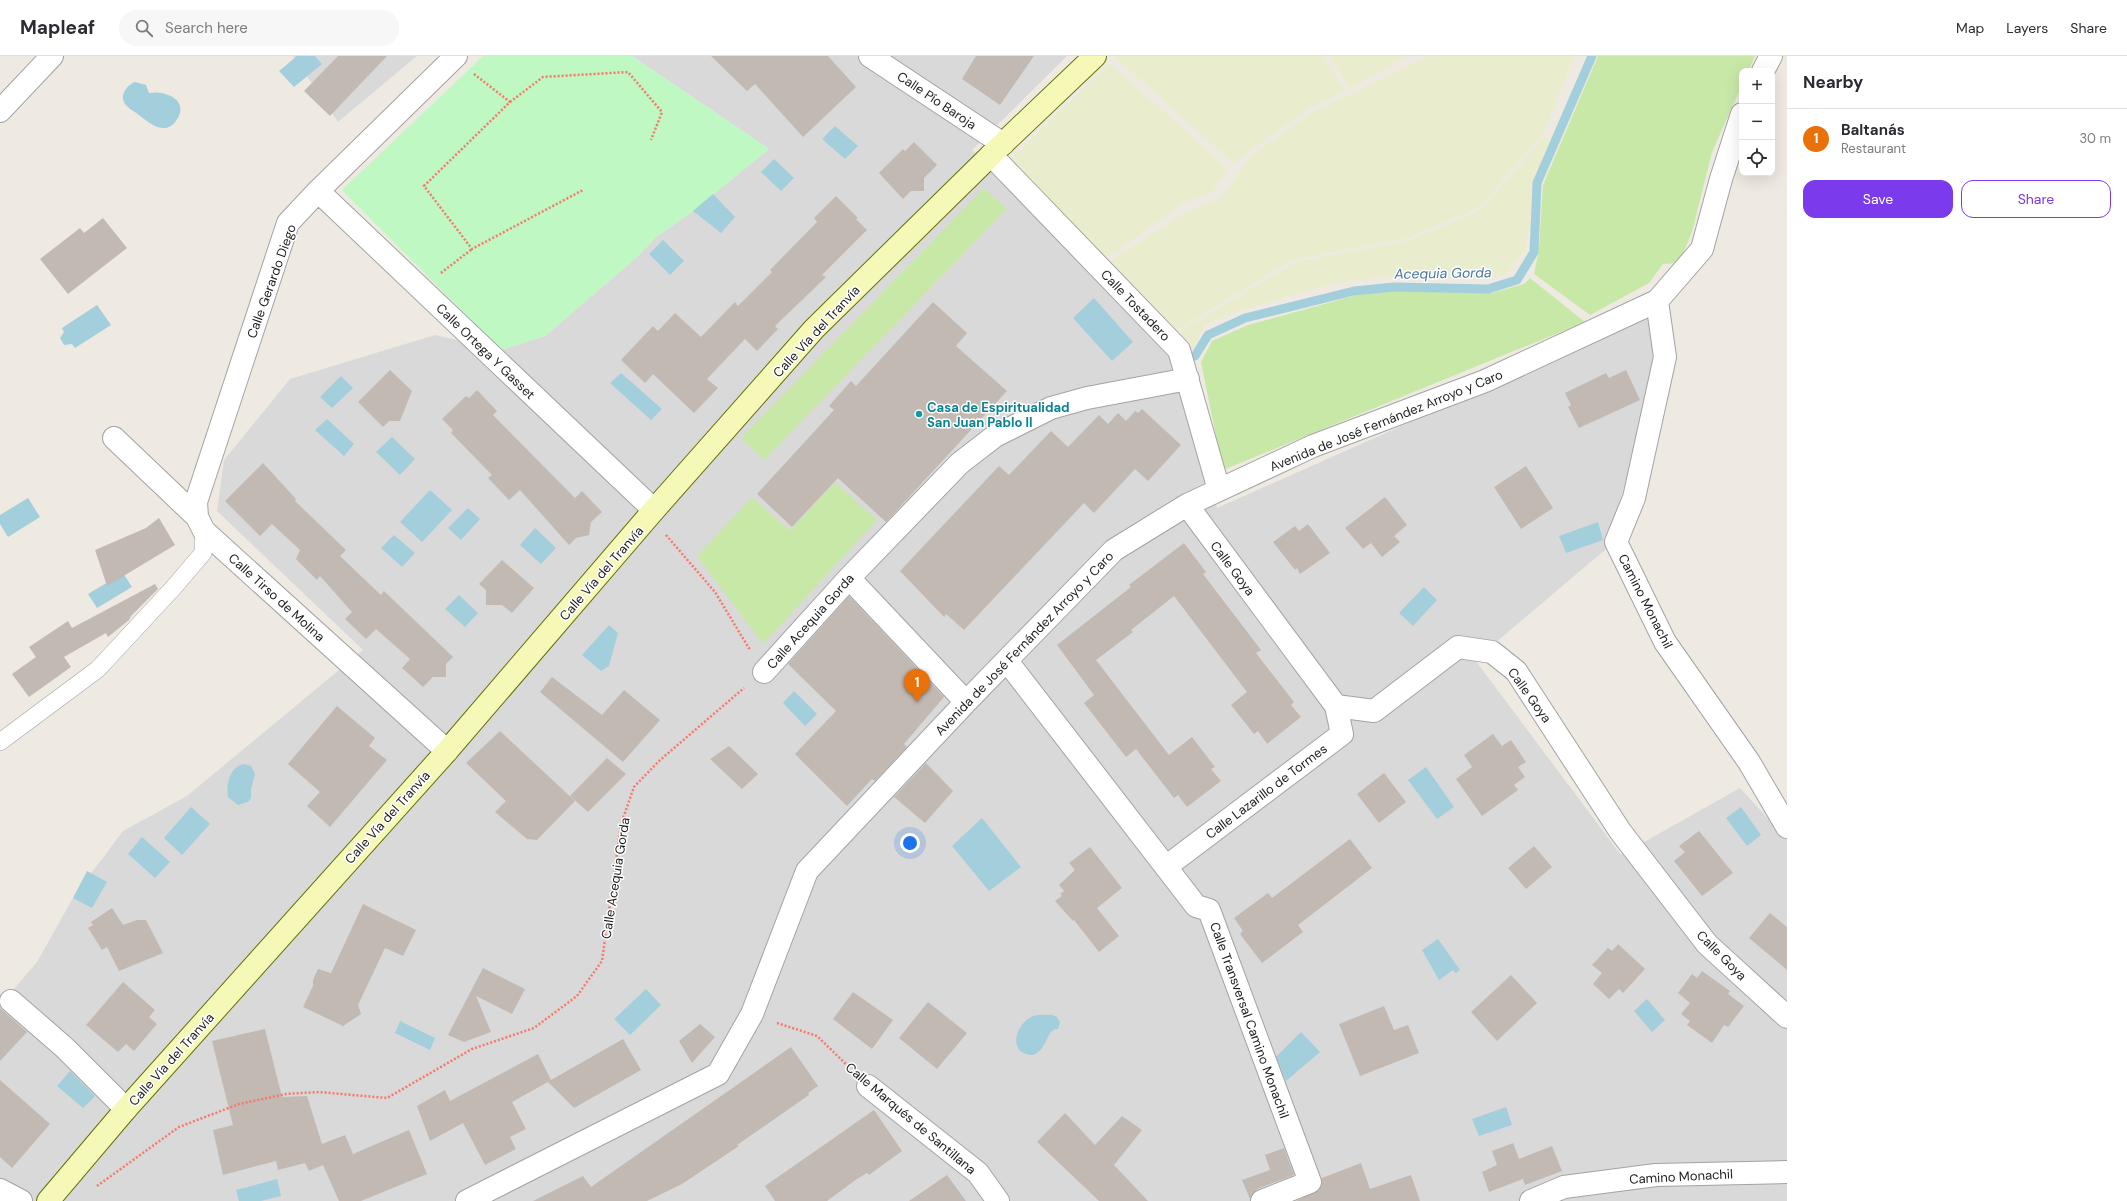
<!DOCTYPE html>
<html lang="en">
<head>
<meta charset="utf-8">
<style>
	body { margin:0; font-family:"DM Sans",sans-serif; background:#f7f7f7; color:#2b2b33 }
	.controls { position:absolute; right:12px; top:12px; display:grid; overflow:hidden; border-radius:8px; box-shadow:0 4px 16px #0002 }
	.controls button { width:36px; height:36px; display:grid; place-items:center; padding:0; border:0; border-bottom:1px solid #e1e1e2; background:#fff; color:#2b2b33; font:20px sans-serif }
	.you { position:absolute; left:910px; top:787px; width:14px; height:14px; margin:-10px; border:3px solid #fff; border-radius:50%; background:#1a73e8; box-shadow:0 0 0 6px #1a73e833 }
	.badge { display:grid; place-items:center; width:26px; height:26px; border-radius:50%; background:#7c3aed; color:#fff; font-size:13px; font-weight:700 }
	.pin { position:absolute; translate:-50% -33px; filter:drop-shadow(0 1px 2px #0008) }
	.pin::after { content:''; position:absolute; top:21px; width:14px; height:12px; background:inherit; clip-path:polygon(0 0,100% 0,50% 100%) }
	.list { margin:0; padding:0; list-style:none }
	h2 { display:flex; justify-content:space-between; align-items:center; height:52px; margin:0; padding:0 16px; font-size:17px }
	h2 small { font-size:13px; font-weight:400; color:#7c7c81 }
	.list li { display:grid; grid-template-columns:26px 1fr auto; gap:12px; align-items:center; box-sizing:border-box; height:60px; padding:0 16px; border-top:1px solid #e1e1e2 }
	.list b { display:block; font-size:15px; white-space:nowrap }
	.list p { margin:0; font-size:13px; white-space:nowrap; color:#7c7c81 }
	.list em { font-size:13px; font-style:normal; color:#7c7c81 }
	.actions { display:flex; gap:8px; padding:12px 16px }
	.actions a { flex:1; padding:9px 0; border:1px solid #7c3aed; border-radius:12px; text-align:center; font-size:14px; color:#7c3aed }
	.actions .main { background:#7c3aed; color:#fff }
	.icon { flex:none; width:22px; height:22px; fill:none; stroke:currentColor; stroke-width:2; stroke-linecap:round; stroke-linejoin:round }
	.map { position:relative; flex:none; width:1787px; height:1145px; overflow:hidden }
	header { display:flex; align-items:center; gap:24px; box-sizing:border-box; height:56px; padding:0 20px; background:#fff; border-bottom:1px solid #e1e1e2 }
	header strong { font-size:19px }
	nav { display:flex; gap:22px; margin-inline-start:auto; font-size:14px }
	.search { width:280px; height:36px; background:#f7f7f7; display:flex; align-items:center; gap:10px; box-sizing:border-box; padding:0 14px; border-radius:22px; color:#7c7c81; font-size:15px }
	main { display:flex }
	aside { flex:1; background:#fff }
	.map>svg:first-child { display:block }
	.residential { fill:#dad9d9 }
	.farmland { fill:#eaedcd }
	.grass { fill:#c8e8a8 }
	.park { fill:#bff8c3 }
	.water { fill:#a3cedb }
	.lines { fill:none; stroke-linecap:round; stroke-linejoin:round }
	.stream { stroke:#a3cedb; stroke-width:9 }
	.building { fill:#c2b9b2 }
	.lane-casing { stroke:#a3a3a3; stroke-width:18 }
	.street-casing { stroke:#a3a3a3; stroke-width:24 }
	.secondary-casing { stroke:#657106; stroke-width:24 }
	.path { stroke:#f77769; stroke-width:2.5; stroke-dasharray:2 2; stroke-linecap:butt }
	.lane { stroke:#fff; stroke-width:17 }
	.street { stroke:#fff; stroke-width:22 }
	.secondary { stroke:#f5f8b6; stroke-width:22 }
	.culture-dot { fill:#0f9aa8; stroke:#fff; stroke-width:1.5 }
	.labels { text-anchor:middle; stroke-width:3; stroke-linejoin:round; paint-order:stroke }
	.street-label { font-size:13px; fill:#1c1c1c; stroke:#fff }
	.culture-label { font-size:13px; font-weight:bold; fill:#0d838f; stroke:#fff; text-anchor:start }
	.water-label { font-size:14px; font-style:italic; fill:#4876a2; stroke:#fff }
</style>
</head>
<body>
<header>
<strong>Mapleaf</strong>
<div class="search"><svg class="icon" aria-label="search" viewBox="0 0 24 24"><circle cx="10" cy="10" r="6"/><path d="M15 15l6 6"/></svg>Search here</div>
<nav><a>Map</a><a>Layers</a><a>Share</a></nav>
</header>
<main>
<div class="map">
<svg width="1787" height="1145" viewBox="0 0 1787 1145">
	<rect width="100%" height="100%" fill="#eeeae2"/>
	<!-- residential -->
	<path class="residential" d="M 293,0 L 417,0 L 338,66 Z
		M 632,0 L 1067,0 L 972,94 L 1187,314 L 1217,452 L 1653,258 L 1657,319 L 1606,493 L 1475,604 L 1621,799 L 1740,732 L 1787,783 L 1787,1145 L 0,1145 L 0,949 L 37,906 L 74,840 L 123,775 L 187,740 L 363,594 L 217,455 L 224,404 L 290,323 L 435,279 L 501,294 L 545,280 L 637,201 L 655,182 L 693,155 L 769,93 Z"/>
	<!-- farmland -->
	<path class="farmland" d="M 1117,0 L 1323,0 L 1345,35 L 1309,53 L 1248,96 L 1234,108 L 1116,2 Z
		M 1330,0 L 1406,0 L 1350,33 Z
		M 1428,0 L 1574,0 L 1544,76 L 1480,151 L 1410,181 L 1292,204 L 1177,274 L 1110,205 L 1188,155 L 1221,142 L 1251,100 L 1310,58 Z
		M 1110,7 L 1228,113 L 1212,136 L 1183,148 L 1106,202 L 1010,103 Z
		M 1545,80 L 1550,83 L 1532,129 L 1530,167 L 1525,194 L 1506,219 L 1463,224 L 1426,216 L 1335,227 L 1236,256 L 1206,268 L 1194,291 L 1179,276 L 1296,206 L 1411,184 L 1481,153 Z"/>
	<!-- grass -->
	<path class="grass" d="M 1598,0 L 1755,0 L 1748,15 L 1742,15 L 1742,29 L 1712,96 L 1692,176 L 1679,207 L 1663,208 L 1649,227 L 1590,259 L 1534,218 L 1539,193 L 1543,129 Z
		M 984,132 L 1007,153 L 764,404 L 741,382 Z
		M 1530,222 L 1585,266 L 1223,414 L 1201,306 L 1212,285 L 1248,269 L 1357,239 L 1395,234 L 1427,233 L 1492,237 L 1524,228 Z
		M 835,426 L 877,464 L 763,588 L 697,500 L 752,441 L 790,475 Z"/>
	<!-- park -->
	<path class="park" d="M 483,0 L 632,0 L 769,93 L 693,155 L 655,182 L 637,201 L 545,280 L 501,294 L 342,134 Z"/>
	<!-- water -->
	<path class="water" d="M 297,0 L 315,0 L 322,8 L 294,31 L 279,15 Z
		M 135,26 L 146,29 L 149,37 C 165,34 191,44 176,65 C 165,80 150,68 139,59 C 135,56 128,52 125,48 C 119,39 127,29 135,26 Z
		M 835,70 L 858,90 L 845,103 L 822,83 Z
		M 774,103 L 794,122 L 781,135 L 761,116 Z
		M 713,138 L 735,161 L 721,177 L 693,155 Z
		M 663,184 L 684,205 L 670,219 L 649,198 Z
		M 1094,242 L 1133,286 L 1112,305 L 1073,262 Z
		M 97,249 L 111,269 L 75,292 L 72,288 L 64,289 L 60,282 L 64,276 L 62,272 Z
		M 621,317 L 662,353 L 651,364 L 610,327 Z
		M 341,320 L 353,332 L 332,352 L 320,341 Z
		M 327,363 L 354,388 L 344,400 L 315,374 Z
		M 392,381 L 415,403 L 400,419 L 376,396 Z
		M 430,434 L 452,454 L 422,486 L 400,466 Z
		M 28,442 L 40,461 L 8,481 L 0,468 L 0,459 Z
		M 468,452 L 480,463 L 461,484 L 448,472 Z
		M 1598,466 L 1603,484 L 1566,497 L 1559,480 Z
		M 535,472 L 556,492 L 541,508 L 520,489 Z
		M 394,479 L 415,497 L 402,511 L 381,492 Z
		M 123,517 L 132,531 L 97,552 L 88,538 Z
		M 1424,531 L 1437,544 L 1413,570 L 1399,557 Z
		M 459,539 L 478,557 L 465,571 L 445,553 Z
		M 609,569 L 618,577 L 609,610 L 601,615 L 582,599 Z
		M 794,635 L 817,658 L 805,670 L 783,647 Z
		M 243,708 L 251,710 L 255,718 L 251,733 L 251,742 L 248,746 L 238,749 L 228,741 C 226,729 229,712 243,708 Z
		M 1426,711 L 1454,751 L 1437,763 L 1408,724 Z
		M 191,751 L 210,768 L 182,799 L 164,782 Z
		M 1741,751 L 1761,779 L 1747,790 L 1726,762 Z
		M 982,762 L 1021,811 L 989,835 L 952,790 Z
		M 142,781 L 170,806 L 155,822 L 128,798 Z
		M 87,815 L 107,826 L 92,852 L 73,842 Z
		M 1438,883 L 1460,914 L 1456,917 L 1453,914 L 1439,924 L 1422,894 Z
		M 646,933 L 661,949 L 630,979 L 614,963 Z
		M 1647,943 L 1665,964 L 1652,976 L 1634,955 Z
		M 1052,959 L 1057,961 L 1060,966 L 1058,973 C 1046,972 1048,994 1033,999 C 1008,999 1014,970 1031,961 C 1037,958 1045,959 1052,959 Z
		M 400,965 L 435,982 L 430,994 L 395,977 Z
		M 1301,976 L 1320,996 L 1286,1025 L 1276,1001 Z
		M 70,1015 L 95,1040 L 83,1052 L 57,1030 Z
		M 1506,1051 L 1512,1069 L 1479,1080 L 1472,1063 Z
		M 277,1123 L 281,1140 L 261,1145 L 239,1145 L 236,1134 Z"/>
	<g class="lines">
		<!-- stream -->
		<path class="stream" d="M 1195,300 L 1208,279 L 1245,262 L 1354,235 L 1394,231 L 1488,233 L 1517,224 L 1534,196 L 1537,127 L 1592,0"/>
	</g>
	<!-- building -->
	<path class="building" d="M 338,0 L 387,0 L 330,60 L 304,35 Z
		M 711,0 L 828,0 L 856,31 L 803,81 L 755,28 L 747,35 Z
		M 976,0 L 1034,0 L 1000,49 L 962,23 Z
		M 914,86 L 937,109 L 924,122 L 924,135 L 911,135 L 903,143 L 879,117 L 903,93 L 905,95 Z
		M 836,140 L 858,162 L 856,163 L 867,174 L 822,219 L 826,221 L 775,270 L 778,273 L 757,295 L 745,283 L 707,323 L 718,332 L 694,357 L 653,318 L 645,327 L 621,304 L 653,270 L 658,275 L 675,257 L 701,281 L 735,246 L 738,250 L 772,216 L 770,214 L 817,166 L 814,162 Z
		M 103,162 L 127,192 L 68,238 L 40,203 L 80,172 L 84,177 Z
		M 933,246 L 967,277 L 956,290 L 1007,335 L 886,466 L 838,422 L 792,471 L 757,438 L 834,354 L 829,350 L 851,325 L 856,330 Z
		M 390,314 L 412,335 L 400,365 L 389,365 L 383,371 L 358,346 Z
		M 1626,314 L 1640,344 L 1579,372 L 1568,351 L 1571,349 L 1565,337 L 1606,317 L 1609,322 Z
		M 477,334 L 497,355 L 493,359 L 575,442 L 582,435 L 602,456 L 591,466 L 589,479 L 576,482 L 569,489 L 520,434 L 509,444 L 488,422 L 492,419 L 451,377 L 453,374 L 442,363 L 466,340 L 469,342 Z
		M 1142,353 L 1181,389 L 1148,425 L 1135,413 L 1094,457 L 1084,447 L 964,574 L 946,558 L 944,561 L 900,515 L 999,410 L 1009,419 L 1051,375 L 1068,391 L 1099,359 L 1108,368 L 1118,357 L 1126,365 L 1135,355 L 1138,357 Z
		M 263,407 L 296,443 L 295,445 L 346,494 L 340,500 L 381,539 L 384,535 L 453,601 L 446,608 L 446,621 L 433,621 L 423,631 L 402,612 L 410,603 L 376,573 L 366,583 L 345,563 L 352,556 L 320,520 L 317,524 L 296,503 L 300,494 L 272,468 L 260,480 L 225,445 Z
		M 1526,410 L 1553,452 L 1521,473 L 1494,431 Z
		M 1385,441 L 1407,469 L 1394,480 L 1400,486 L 1382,501 L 1371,487 L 1363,493 L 1345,472 Z
		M 159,462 L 175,489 L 107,530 L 95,494 L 146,472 Z
		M 1308,468 L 1330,497 L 1300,518 L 1297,512 L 1295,514 L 1273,486 L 1295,470 L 1299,475 Z
		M 1184,487 L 1206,516 L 1203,518 L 1261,594 L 1256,597 L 1294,646 L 1291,649 L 1301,661 L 1267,688 L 1258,675 L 1254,678 L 1231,649 L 1247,636 L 1174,540 L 1131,574 L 1133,576 L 1096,604 L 1169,699 L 1192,681 L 1215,711 L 1211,713 L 1221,725 L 1187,751 L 1178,739 L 1174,742 L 1136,693 L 1126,701 L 1084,647 L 1094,639 L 1057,589 L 1131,531 L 1129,529 Z
		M 502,504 L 534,532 L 512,557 L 502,549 L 486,549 L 486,534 L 479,528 Z
		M 155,528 L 158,533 L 131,560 L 129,564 L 108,581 L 106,577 L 64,601 L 71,611 L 29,641 L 12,618 L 36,601 L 29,591 L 68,565 L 72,572 Z
		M 849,540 L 944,641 L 904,688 L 907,691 L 875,725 L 872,723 L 847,750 L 795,698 L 836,655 L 788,608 Z
		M 552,621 L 602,659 L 624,634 L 660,664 L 623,706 L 540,636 Z
		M 337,650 L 375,682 L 369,690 L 387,704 L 330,771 L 307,750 L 320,736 L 288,708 Z
		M 500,675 L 575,745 L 537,784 L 527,783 L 495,756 L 506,745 L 466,707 Z
		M 1493,678 L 1502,690 L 1511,684 L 1526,706 L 1518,711 L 1525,721 L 1514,729 L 1518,734 L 1482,760 L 1456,723 L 1472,711 L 1464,699 Z
		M 729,690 L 758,718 L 742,733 L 710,703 Z
		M 607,702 L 626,718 L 588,756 L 570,740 Z
		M 926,707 L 953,735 L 925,767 L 894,741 Z
		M 1384,717 L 1406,746 L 1379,767 L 1357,738 Z
		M 1699,775 L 1733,817 L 1702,840 L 1674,805 L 1685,796 L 1679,790 Z
		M 1350,783 L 1372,812 L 1298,869 L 1303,876 L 1262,907 L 1240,878 L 1243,875 L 1234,862 L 1268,837 L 1272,842 Z
		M 1534,790 L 1552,811 L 1526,833 L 1508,812 Z
		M 1090,791 L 1122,832 L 1097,852 L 1119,880 L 1099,896 L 1074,864 L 1073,865 L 1055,845 L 1062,840 L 1060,838 L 1064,835 L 1059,829 L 1075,814 L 1069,807 Z
		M 363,848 L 416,874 L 403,900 L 385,892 L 358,949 L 361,958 L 343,970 L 303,951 L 313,930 L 313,924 L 318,913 L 331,917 Z
		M 112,852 L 123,869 L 137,864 L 146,864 L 163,897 L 119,915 L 107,891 L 102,894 L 88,872 L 93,869 L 91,866 Z
		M 1770,857 L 1787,871 L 1787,914 L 1749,882 Z
		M 1618,888 L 1645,913 L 1623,937 L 1619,933 L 1609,943 L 1593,928 L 1602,917 L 1592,909 L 1608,892 L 1612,895 Z
		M 483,912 L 525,933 L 512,958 L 476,940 L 491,976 L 464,986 L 448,979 Z
		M 1702,915 L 1730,935 L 1728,938 L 1744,950 L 1728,971 L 1724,969 L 1712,987 L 1687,969 L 1690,965 L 1681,958 L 1690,947 L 1678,937 L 1692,918 L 1697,922 Z
		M 1511,919 L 1537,947 L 1497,985 L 1471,956 Z
		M 123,926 L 155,954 L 149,961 L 157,968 L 134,995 L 126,988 L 118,996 L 86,969 Z
		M 853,936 L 893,964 L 872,993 L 833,963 Z
		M 928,946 L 967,977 L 937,1013 L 899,982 Z
		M 1384,950 L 1394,974 L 1408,969 L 1419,997 L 1360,1020 L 1339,968 Z
		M 0,952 L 27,976 L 0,1005 Z
		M 700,968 L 715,981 L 692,1007 L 679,985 Z
		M 265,973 L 282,1041 L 307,1040 L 322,1088 L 345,1079 L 353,1098 L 409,1074 L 427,1118 L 361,1145 L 339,1145 L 323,1109 L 309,1115 L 305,1107 L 278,1114 L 276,1105 L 223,1119 L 213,1074 L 233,1069 L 212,985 Z
		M 623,983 L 641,1014 L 574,1052 L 548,1026 L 512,1046 L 526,1073 L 510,1081 L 516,1093 L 485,1109 L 463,1067 L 430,1085 L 417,1050 L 445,1034 L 450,1045 L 538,998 L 551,1024 Z
		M 791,991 L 818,1030 L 808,1037 L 809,1039 L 737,1089 L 739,1090 L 682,1128 L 647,1145 L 533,1145 L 583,1120 L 591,1131 Z
		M 0,1024 L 50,1068 L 12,1112 L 0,1101 Z
		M 874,1054 L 902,1095 L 869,1119 L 867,1117 L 857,1123 L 827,1145 L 775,1145 L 765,1130 Z
		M 1065,1057 L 1095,1089 L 1122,1060 L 1142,1074 L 1114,1109 L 1148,1145 L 1099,1145 L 1037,1086 Z
		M 1513,1087 L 1519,1103 L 1552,1090 L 1562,1115 L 1525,1129 L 1523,1123 L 1489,1136 L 1482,1116 L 1497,1109 L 1492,1095 Z
		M 1284,1092 L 1294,1119 L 1257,1133 L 1252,1138 L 1250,1143 L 1242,1124 L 1270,1114 L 1265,1099 Z
		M 1361,1107 L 1370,1133 L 1411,1119 L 1420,1145 L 1296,1145 L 1319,1134 L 1322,1128 L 1322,1122 Z
		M 947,1119 L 966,1145 L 909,1145 Z"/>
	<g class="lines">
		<defs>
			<path id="lane" d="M 0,686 L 98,613 L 174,531 L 203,497 L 204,475"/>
			<path id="street" d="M 870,0 L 1003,88
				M 1763,15 L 1771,0
				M 0,55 L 52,0
				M 991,99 L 1179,294 L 1219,434
				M 318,135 L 654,454
				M 1657,245 L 1665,301 L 1634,442 L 1616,486 L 1665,586 L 1749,706 L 1787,771
				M 114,382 L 197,461 L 204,475 L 447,695
				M 1187,449 L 1336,650 L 1374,655 L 1458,591 L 1492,596 L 1516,615 L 1620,775 L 1707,888 L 1787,961
				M 197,461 L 196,446 L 288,167 L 318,135 L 456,0
				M 849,522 L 966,646
				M 1007,605 L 1196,850 L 1209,854 L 1310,1126 L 1262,1145
				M 764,616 L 849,522 L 960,407 L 995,380 L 1051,352 L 1087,342 L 1188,323
				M 1167,810 L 1342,678 L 1336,650
				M 11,945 L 65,992 L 126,1053
				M 868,1030 L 978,1117 L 998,1145
				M 0,1134 L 21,1145
				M 467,1145 L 718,1018 L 752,958 L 807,815 L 966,646 L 1114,494 L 1187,449 L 1313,390 L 1485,325 L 1657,245 L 1702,193 L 1721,123 L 1742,58
				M 1531,1145 L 1564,1131 L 1656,1119 L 1787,1116"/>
			<path id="secondary" d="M 48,1145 L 126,1053 L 447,695 L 654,454 L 814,273 L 991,99 L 1095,0"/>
		</defs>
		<!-- lane casing -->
		<use href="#lane" class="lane-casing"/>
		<!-- street casing -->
		<use href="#street" class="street-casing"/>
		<!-- secondary casing -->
		<use href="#secondary" class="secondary-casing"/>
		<!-- path -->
		<path class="path" d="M 474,18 L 510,46 L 424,130 L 472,193 L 583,134
			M 510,46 L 543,21 L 628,16 L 662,56 L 651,84
			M 441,217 L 472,193
			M 666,479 L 715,536 L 750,594
			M 777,967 L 817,980 L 850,1012
			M 97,1130 L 179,1071 L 239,1048 L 286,1038 L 319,1036 L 387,1042 L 472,993 L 534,972 L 577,940 L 602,905 L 621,768 L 634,731 L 659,705 L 744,632"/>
		<!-- lane -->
		<use href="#lane" class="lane"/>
		<!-- street -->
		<use href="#street" class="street"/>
		<!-- secondary -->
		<use href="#secondary" class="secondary"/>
	</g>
	<!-- markers -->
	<circle class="culture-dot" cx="919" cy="358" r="4"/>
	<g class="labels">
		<!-- street labels -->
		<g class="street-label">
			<text transform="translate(937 44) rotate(34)" y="5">Calle Pío Baroja</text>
			<text transform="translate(271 225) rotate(-70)" y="5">Calle Gerardo Diego</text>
			<text transform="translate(1136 249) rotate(46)" y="5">Calle Tostadero</text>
			<text transform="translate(816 275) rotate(-47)" y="5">Calle Vía del Tranvía</text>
			<text transform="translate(486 295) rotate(44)" y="5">Calle Ortega Y Gasset</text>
			<text transform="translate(1386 364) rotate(-22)" y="5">Avenida de José Fernández Arroyo y Caro</text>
			<text transform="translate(1233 512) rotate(53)" y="5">Calle Goya</text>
			<text transform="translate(601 517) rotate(-49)" y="5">Calle Vía del Tranvía</text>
			<text transform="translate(277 541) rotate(42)" y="5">Calle Tirso de Molina</text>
			<text transform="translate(1646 545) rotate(63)" y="5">Camino Monachil</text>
			<text transform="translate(810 565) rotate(-48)" y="5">Calle Acequia Gorda</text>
			<text transform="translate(1024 587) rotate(-46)" y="5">Avenida de José Fernández Arroyo y Caro</text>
			<text transform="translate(1530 639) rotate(54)" y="5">Calle Goya</text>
			<text transform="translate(1266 735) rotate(-37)" y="5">Calle Lazarillo de Tormes</text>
			<text transform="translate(387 761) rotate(-48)" y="5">Calle Vía del Tranvía</text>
			<text transform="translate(615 822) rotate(-81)" y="5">Calle Acequia Gorda</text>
			<text transform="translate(1722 899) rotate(45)" y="5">Calle Goya</text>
			<text transform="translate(1250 964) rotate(70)" y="5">Calle Transversal Camino Monachil</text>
			<text transform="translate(171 1003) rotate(-48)" y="5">Calle Vía del Tranvía</text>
			<text transform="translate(911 1062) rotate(40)" y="5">Calle Marqués de Santillana</text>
			<text transform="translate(1681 1120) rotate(-3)" y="5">Camino Monachil</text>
		</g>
		<!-- culture labels -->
		<g class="culture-label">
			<text x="927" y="356">Casa de Espiritualidad<tspan x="927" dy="15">San Juan Pablo II</tspan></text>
		</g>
		<!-- water labels -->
		<g class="water-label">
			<text transform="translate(1443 217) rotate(-1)" y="5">Acequia Gorda</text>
		</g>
	</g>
</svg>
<div class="controls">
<button>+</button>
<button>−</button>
<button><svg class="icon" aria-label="locate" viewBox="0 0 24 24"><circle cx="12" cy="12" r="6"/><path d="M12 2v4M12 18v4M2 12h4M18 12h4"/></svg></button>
</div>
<div class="you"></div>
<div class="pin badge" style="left:917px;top:646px;background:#e8710a">1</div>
</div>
<aside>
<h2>Nearby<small></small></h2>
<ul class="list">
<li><span class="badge" style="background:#e8710a">1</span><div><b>Baltanás</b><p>Restaurant</p></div><em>30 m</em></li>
</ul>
<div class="actions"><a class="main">Save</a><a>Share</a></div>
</aside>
</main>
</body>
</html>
